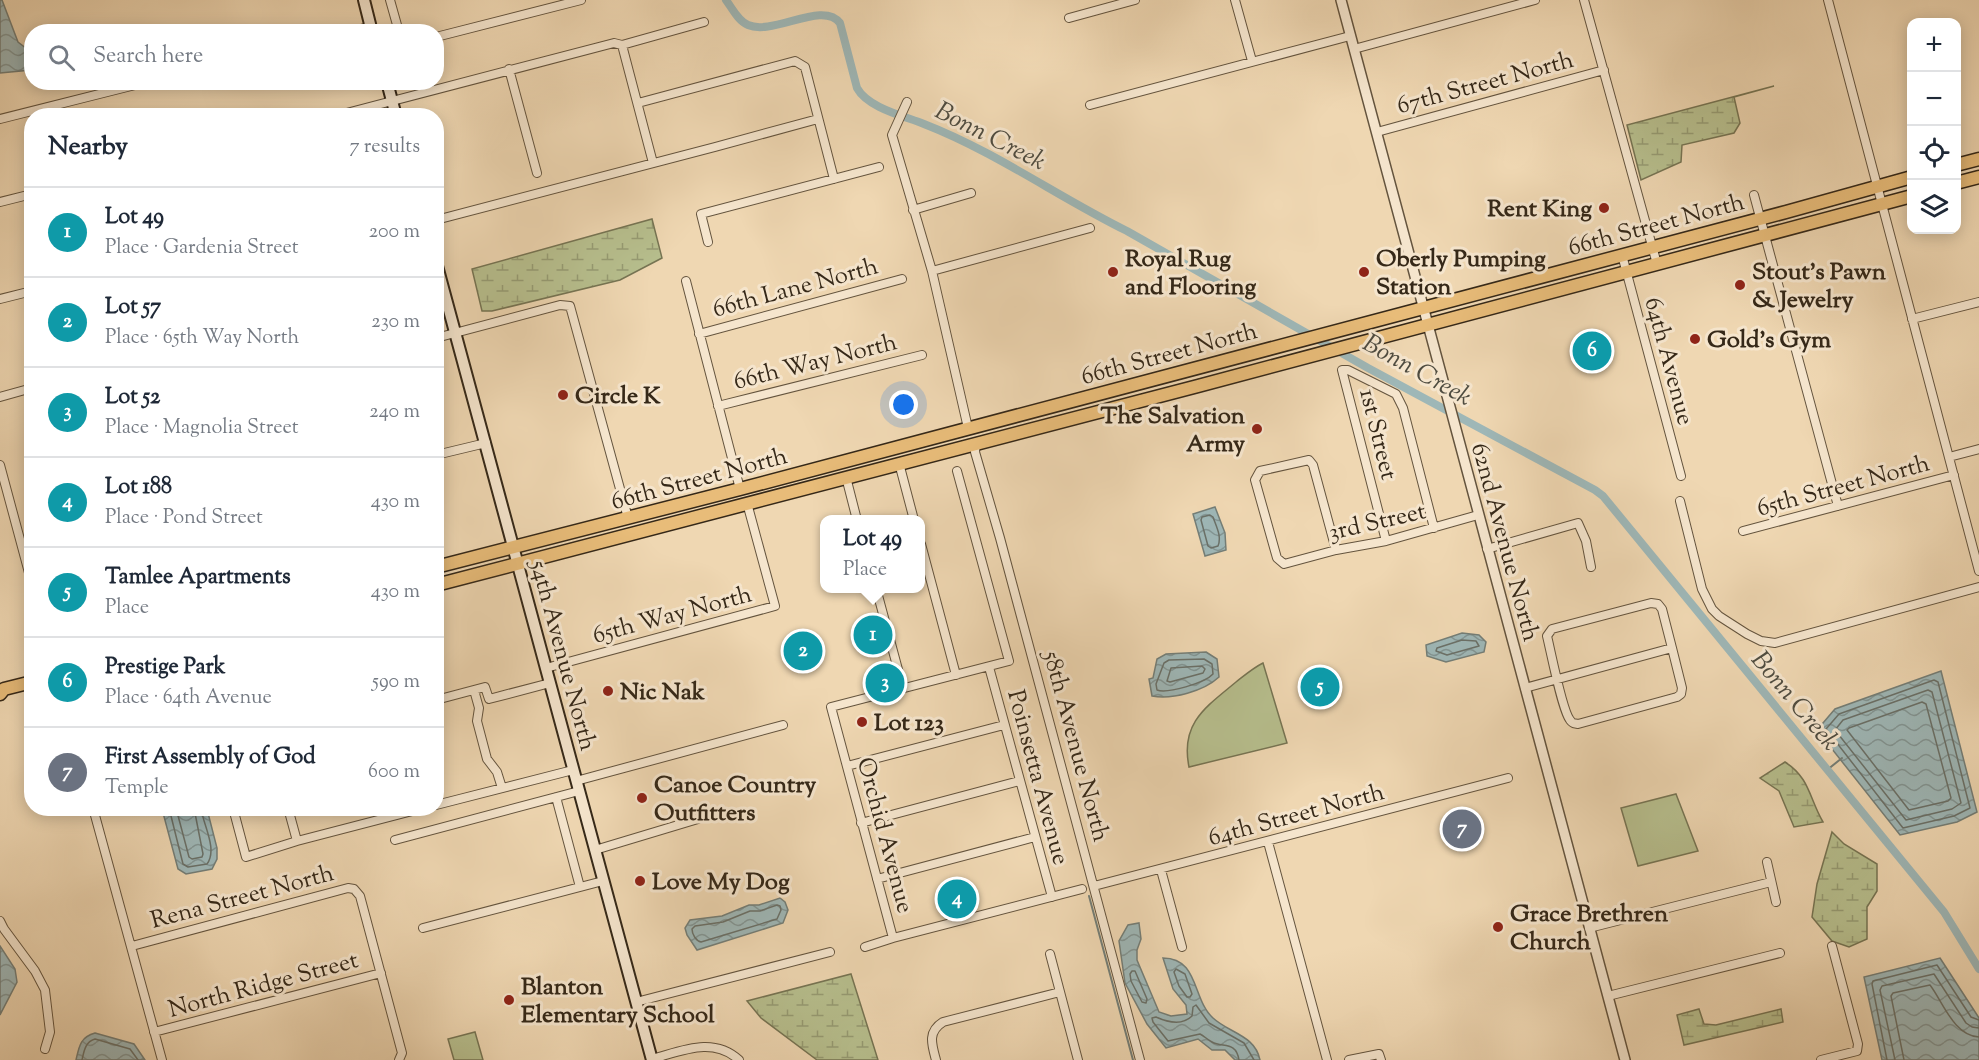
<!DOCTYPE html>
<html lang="en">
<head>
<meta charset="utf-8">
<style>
	body { margin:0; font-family:"Sorts Mill Goudy",serif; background:#f2f2f3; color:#1f2937 }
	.controls { position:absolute; right:18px; top:18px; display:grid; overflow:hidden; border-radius:12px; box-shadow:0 3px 15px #0003 }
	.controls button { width:54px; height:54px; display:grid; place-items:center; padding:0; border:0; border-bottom:2px solid #e0e1e3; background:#fff; color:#1f2937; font:30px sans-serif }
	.you { position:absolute; left:904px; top:405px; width:21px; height:21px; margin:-15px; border:4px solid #fff; border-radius:50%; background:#1a73e8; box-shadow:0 0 0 9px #1a73e833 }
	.badge { display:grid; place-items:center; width:39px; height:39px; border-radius:50%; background:#8f2418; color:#fff; font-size:20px; font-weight:700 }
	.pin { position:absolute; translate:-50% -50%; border:3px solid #fff; box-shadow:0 2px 6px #0006 }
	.popup { position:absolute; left:820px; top:515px; width:105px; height:78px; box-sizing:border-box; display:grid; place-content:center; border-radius:12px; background:#fff; filter:drop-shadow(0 2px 4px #0005); font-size:20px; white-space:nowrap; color:#747a83 }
	.popup b { font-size:22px; color:#1f2937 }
	.popup::after { content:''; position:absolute; left:50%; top:100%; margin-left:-12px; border:12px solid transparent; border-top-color:#fff }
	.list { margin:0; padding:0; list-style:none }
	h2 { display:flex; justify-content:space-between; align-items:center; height:78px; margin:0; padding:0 24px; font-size:26px }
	h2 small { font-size:20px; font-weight:400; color:#747a83 }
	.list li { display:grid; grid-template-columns:39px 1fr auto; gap:18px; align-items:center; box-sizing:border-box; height:90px; padding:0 24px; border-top:2px solid #e0e1e3 }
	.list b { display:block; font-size:22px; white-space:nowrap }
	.list p { margin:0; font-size:20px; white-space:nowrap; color:#747a83 }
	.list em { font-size:20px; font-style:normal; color:#747a83 }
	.icon { flex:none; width:33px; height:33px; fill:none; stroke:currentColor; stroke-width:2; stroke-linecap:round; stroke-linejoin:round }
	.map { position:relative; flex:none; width:1979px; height:1060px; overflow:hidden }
	.search { position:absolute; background:#fff; box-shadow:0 3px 15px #0003; left:24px; top:24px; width:420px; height:66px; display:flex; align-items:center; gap:15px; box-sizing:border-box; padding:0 21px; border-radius:24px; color:#747a83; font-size:22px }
	.panel { position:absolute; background:#fff; box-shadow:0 3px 15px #0003; left:24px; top:108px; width:420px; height:708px; border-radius:24px }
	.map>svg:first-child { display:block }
	.wetland { fill:url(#wetland-marsh); stroke:#767453; stroke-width:1.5 }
	.pitch { fill:#b7bf8e; stroke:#767453; stroke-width:1.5 }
	.water { fill:url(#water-waves); stroke:#747e77; stroke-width:1.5 }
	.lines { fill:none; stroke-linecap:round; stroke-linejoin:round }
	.shore { stroke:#6a7068; stroke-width:1.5 }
	.stream { stroke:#747e77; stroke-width:2 }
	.canal { stroke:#9eb7b7; stroke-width:8 }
	.minor-casing { stroke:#64543e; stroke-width:10 }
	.tertiary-casing { stroke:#64543e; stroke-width:12 }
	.secondary-casing { stroke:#352818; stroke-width:14 }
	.primary-casing { stroke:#352818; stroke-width:15 }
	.minor { stroke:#f5e5cd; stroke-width:8 }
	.tertiary { stroke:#f5e5cd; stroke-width:9 }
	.secondary { stroke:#f5e5cd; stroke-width:10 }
	.primary { stroke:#e8bc79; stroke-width:12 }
	.poi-dot { fill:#8f2418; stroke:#f5e5cd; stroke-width:2 }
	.labels { text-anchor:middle; stroke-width:6; stroke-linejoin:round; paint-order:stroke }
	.street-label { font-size:24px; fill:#352818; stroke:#f5e5cd }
	.poi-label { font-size:24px; font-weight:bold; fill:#352818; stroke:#f5e5cd; text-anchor:start }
	.water-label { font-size:26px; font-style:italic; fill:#4f4c40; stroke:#f5e5cd }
</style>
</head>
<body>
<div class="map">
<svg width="1979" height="1060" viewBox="0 0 1979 1060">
	<defs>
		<pattern id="wetland-marsh" width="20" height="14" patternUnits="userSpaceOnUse" patternTransform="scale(1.5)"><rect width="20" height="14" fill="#b7bf8e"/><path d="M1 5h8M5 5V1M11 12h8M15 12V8" fill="none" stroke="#969b73"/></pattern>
		<pattern id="water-waves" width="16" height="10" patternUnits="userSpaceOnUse" patternTransform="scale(1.5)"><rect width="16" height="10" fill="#9eb7b7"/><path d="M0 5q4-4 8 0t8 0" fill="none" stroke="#829594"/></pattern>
	</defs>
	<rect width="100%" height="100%" fill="#efd7b2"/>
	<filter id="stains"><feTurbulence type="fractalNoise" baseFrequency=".00333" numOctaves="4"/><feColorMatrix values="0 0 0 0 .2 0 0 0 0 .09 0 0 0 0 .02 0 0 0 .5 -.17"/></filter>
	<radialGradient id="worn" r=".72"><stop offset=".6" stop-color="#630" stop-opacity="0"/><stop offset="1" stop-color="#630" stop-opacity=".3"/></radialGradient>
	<!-- wetland -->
	<path class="wetland" d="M 1774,86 L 1734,97 L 1740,123 L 1734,133 L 1682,145 L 1681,162 L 1641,180 L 1627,125 Z
		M 652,219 L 662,258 L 620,280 L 492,311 L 482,311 L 472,269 Z
		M 1785,762 C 1810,778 1809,798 1823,822 L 1794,827 L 1779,791 L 1760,778 Z
		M 1832,832 L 1844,844 L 1877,864 L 1877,891 L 1867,907 L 1867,939 L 1849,947 L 1832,941 L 1812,917 L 1817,884 Z
		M 851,974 L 878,1060 L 817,1060 L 761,1018 L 747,1001 Z
		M 1699,1009 L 1704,1024 L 1716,1025 L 1781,1009 L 1783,1022 L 1684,1045 L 1677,1015 Z"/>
	<!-- pitch -->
	<path class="pitch" d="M 1263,663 L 1287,743 L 1189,767 C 1180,723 1206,707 1236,682 C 1245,675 1253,668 1263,663 Z
		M 1676,794 L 1698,851 L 1638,866 L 1621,808 Z
		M 475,1032 L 483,1060 L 454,1060 L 448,1039 Z"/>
	<!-- water -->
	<path class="water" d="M 0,0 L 2,0 L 18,42 L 31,52 L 31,70 L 0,73 Z
		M 1215,507 L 1225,533 L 1226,550 L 1205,556 L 1193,514 Z
		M 1462,633 L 1479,635 L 1486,642 L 1484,652 L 1446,662 L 1427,656 L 1426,645 Z
		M 1206,652 L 1217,659 L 1219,677 C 1204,691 1172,700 1152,696 L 1149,679 L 1153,678 L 1157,659 L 1166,654 Z
		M 1941,671 L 1977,812 L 1957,822 L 1900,835 L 1817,730 L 1835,709 Z
		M 162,809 L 207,809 L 217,848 L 217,859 L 212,869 L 186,874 L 178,869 Z
		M 780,898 L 785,902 L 788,910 L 783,923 L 697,950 L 687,935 L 685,928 L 690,920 L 722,916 L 749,905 L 759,905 Z
		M 1139,923 L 1141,939 L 1137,950 L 1137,960 L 1159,1012 L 1171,1016 L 1187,1014 L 1186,1005 L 1173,989 L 1163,958 C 1199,958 1192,999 1213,1018 C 1229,1033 1255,1035 1260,1060 L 1235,1060 L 1225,1050 L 1212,1050 L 1198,1039 L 1166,1048 L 1147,1024 L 1125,983 L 1119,941 L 1128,925 Z
		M 0,946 L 15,969 L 17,982 L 0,1015 Z
		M 1940,958 L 1979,1018 L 1979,1060 L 1882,1060 L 1864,977 Z
		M 95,1033 L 134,1044 L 145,1060 L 76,1060 C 79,1047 80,1037 95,1033 Z"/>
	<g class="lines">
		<!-- shore -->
		<path class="shore" d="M 1210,515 L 1213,517 C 1216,526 1222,536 1218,546 L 1211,548 L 1208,546 L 1201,520 L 1202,517 Z
			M 1462,640 L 1476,641 L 1479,646 L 1447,655 L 1436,651 L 1437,648 Z
			M 1204,659 L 1212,664 L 1213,674 C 1205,683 1167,694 1157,690 L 1156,684 L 1164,663 L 1169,660 Z
			M 1202,666 L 1205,669 L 1203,673 L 1170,682 L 1167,681 L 1171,668 Z
			M 1934,680 L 1938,682 L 1970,808 L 1954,816 L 1903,828 L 1826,729 L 1839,714 Z
			M 1928,690 L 1932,692 L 1961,803 L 1952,809 L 1906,820 L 1835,730 L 1843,720 Z
			M 1922,702 L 1926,704 L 1951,798 L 1948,801 L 1909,810 L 1847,730 L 1849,728 Z
			M 169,808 L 183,864 L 188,867 L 207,864 C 218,849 203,825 201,808
			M 176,808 L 189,857 L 192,859 L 202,857 L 203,854 L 194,808
			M 777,905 L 780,906 L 781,910 L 777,919 L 701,942 C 696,941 692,934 692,929 L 695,926 L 723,922 L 750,911 L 760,911 Z
			M 1176,969 L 1185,974 L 1192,994 L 1190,997 L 1187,997 L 1179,986 L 1174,972 Z
			M 1132,971 L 1135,971 L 1147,999 L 1146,1003 L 1142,1002 L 1131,981 L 1130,974 Z
			M 82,1060 C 84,1051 85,1042 95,1039 L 130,1049 L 138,1060
			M 1239,1060 C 1236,1041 1223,1048 1212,1042 C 1208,1040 1204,1036 1200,1034 L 1168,1041 L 1153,1022 L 1152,1018 L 1156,1017 C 1167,1022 1182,1026 1192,1016 L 1193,1007 L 1196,1005 L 1209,1023 L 1244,1043 L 1254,1060
			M 1887,1060 L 1872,984 L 1873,981 L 1937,965 L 1971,1017 L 1979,1020
			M 1895,1060 L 1880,990 L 1882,986 L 1934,974 L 1966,1023 L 1972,1027 L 1979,1028
			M 1904,1060 L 1891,996 L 1893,993 L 1930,985 C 1943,1002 1954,1036 1979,1037"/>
		<!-- stream -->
		<path class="stream" d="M 1827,770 L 1842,758
			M 1089,896 L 1133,1060"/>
		<!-- canal -->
		<path class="canal" d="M 726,0 C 732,8 738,21 748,25 C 773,36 823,0 840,23 L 857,88 C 868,108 904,116 924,124 C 996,152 1058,197 1127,231 L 1368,368 L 1595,490 L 1603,496 L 1944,912 L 1979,969"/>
		<defs>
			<path id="minor" d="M 390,0 L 399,32
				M 1235,0 L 1252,61
				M 1584,0 L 1657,264
				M 1828,0 L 1979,571
				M 1069,18 L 1135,0
				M 351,32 L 371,26
				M 436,37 L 581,0
				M 622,45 L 653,163
				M 622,45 L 704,22
				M 1354,49 L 1535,0
				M 509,69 L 537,173
				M 907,102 L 892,135 L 932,271 L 968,428
				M 638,103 L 795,61 L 805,67 L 834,179
				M 1090,105 L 1350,36
				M 335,116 L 614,43 L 622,45
				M 0,119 L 147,82
				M 1377,132 L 1604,70
				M 1754,195 L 1838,506
				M 0,202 L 32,194
				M 913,210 L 971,193
				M 436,220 L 715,147 L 818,119
				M 708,242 L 701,214 L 879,167
				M 1622,255 L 1681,476
				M 932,271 L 1090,228
				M 686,281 L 740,489
				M 0,299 L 32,291
				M 1912,319 L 1979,302
				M 699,334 L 902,279
				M 436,338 L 560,305 L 570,306 L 628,518
				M 0,397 L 32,388
				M 718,406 L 922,355
				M 976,443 L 975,452 L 1000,538 L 1140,1060
				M 436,455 L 486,443
				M 1949,457 L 1979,449
				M 899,463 L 914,520
				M 0,465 L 32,584
				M 846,477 L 857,520
				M 1680,501 L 1702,589 L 1712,609 L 1719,616 L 1747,634 L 1761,641 L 1775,643 L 1979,587
				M 1743,531 L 1954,475
				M 1386,541 L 1342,370 L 1348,370 L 1396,394 L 1403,408 L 1434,528
				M 921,544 L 956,675
				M 1487,549 L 1578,523 L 1586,541 L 1591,567
				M 1336,550 L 1313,465 L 1309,460 L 1260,471 L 1255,480 L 1277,558 L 1284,564 L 1336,550 L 1386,541 L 1478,515
				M 876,588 L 903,688
				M 989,667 L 1052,897
				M 546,668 L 775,606 L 747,503
				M 1525,688 L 1672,648 L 1662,609 L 1658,604 L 1651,603 L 1552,629 L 1547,636 C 1551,652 1562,710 1570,720 C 1573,724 1573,723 1578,724 L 1677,697 L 1681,694 L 1682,688 L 1672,648
				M 474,690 L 479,708 L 477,721 L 487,759 L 497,772 L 502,788
				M 436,700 L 485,687 L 489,699 L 550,683
				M 847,766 L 1004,725
				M 576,781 L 783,725
				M 556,797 L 580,887
				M 436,805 L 573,770
				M 93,808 L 162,1060
				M 233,808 L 246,857 L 297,841 L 424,808
				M 288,808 L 297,841
				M 861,823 L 1019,781
				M 395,840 L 579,791
				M 1268,842 L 1327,1060
				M 595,850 L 698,819
				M 1767,862 L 1776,902
				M 1161,870 L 1182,947
				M 877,879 L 1035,837
				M 1094,886 L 1508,778
				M 0,921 L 4,929 L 35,971 L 45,990 L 50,1032 L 45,1049
				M 423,928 L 603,881
				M 1589,928 L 1771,882
				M 893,938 L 831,707 L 1009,661 L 957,471
				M 132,946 L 348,888 L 354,889 L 360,896 L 402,1053 L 399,1060
				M 865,947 L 893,938 L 1082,889
				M 1050,954 L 1078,1060
				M 1608,996 L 1780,953
				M 636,1002 L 830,952
				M 154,1032 L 381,973
				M 652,1059 C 682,1051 713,1036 739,1060
				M 936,1060 C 932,1045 927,1032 943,1022 L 1060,992
				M 1349,1060 L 1379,1054 L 1381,1060
				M 1821,1060 L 1857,1051 L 1858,1044 L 1832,946"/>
			<path id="tertiary" d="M 1341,0 L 1625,1060"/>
			<path id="secondary" d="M 364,0 L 372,32
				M 387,82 L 396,116
				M 436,262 L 652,1060"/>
			<path id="primary" d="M 1956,165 L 1979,159
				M 1956,183 L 1979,177
				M 436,567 L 740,489 L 1786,212 L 1912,177
				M 436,585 L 1198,386 L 1912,196
				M 0,694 L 4,689 L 32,682"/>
		</defs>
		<!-- minor casing -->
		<use href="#minor" class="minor-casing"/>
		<!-- tertiary casing -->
		<use href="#tertiary" class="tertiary-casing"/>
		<!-- secondary casing -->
		<use href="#secondary" class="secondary-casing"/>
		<!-- primary casing -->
		<use href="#primary" class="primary-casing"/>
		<!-- minor -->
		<use href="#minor" class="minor"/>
		<!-- tertiary -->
		<use href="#tertiary" class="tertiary"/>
		<!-- secondary -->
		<use href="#secondary" class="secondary"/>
		<!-- primary -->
		<use href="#primary" class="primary"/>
	</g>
	<!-- markers -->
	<g class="poi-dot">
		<circle cx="1604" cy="208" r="6"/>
		<circle cx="1113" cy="272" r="6"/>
		<circle cx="1364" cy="272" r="6"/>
		<circle cx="1740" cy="285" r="6"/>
		<circle cx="1695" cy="339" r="6"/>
		<circle cx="563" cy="395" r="6"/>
		<circle cx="1257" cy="429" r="6"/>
		<circle cx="608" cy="691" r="6"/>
		<circle cx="862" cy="722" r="6"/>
		<circle cx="642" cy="798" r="6"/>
		<circle cx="640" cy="881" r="6"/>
		<circle cx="1498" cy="927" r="6"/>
		<circle cx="509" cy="1000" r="6"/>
	</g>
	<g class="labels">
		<!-- street labels -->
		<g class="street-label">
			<text transform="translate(1485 82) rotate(-15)" y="8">67th Street North</text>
			<text transform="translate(1656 224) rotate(-15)" y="8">66th Street North</text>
			<text transform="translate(795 287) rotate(-15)" y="8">66th Lane North</text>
			<text transform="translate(1169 353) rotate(-15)" y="8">66th Street North</text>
			<text transform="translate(815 361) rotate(-14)" y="8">66th Way North</text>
			<text transform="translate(1670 361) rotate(75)" y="8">64th Avenue</text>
			<text transform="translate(1379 434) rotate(76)" y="8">1st Street</text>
			<text transform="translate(699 478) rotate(-15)" y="8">66th Street North</text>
			<text transform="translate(1843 485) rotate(-15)" y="8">65th Street North</text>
			<text transform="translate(1377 521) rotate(-13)" y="8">3rd Street</text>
			<text transform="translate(1506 542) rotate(75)" y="8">62nd Avenue North</text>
			<text transform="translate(672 614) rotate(-15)" y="8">65th Way North</text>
			<text transform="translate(564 655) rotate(75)" y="8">54th Avenue North</text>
			<text transform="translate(1077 746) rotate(75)" y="8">58th Avenue North</text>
			<text transform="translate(1039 777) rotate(75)" y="8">Poinsetta Avenue</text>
			<text transform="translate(1296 814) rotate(-15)" y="8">64th Street North</text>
			<text transform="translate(886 835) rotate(75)" y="8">Orchid Avenue</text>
			<text transform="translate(242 896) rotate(-15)" y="8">Rena Street North</text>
			<text transform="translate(263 984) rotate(-15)" y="8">North Ridge Street</text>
		</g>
		<!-- poi labels -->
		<g class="poi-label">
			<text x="1592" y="216" text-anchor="end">Rent King</text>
			<text x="1125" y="266">Royal Rug<tspan x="1125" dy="28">and Flooring</tspan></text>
			<text x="1376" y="266">Oberly Pumping<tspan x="1376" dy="28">Station</tspan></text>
			<text x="1752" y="279">Stout's Pawn<tspan x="1752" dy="28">&amp; Jewelry</tspan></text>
			<text x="1707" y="347">Gold's Gym</text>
			<text x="575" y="403">Circle K</text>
			<text x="1245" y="423" text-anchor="end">The Salvation<tspan x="1245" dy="28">Army</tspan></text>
			<text x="620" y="699">Nic Nak</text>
			<text x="874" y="730">Lot 123</text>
			<text x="654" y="792">Canoe Country<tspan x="654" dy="28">Outfitters</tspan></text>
			<text x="652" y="889">Love My Dog</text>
			<text x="1510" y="921">Grace Brethren<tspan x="1510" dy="28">Church</tspan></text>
			<text x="521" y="994">Blanton<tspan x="521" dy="28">Elementary School</tspan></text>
		</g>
		<!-- water labels -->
		<g class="water-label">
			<text transform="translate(991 135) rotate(27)" y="9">Bonn Creek</text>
			<text transform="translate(1418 369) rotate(29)" y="9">Bonn Creek</text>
			<text transform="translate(1796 700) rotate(50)" y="9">Bonn Creek</text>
		</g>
	</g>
	<rect width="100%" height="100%" filter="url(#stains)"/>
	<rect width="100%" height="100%" fill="url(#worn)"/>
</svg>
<div class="controls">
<button>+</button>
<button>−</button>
<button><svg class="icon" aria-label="locate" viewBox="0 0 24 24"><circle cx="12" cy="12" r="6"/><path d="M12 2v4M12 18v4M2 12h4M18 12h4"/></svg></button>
<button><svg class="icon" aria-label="layers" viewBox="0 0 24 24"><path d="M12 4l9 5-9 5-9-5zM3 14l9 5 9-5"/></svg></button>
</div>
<div class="you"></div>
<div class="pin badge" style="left:873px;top:635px;background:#0f9aa8">1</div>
<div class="popup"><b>Lot 49</b>Place</div>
<div class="pin badge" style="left:803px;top:651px;background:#0f9aa8">2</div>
<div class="pin badge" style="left:885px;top:683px;background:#0f9aa8">3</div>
<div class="pin badge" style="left:957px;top:899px;background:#0f9aa8">4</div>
<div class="pin badge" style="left:1320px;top:687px;background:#0f9aa8">5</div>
<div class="pin badge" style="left:1592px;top:351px;background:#0f9aa8">6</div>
<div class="pin badge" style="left:1462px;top:829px;background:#6b7280">7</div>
<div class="search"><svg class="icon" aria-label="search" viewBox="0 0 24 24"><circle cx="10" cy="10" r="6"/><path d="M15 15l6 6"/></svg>Search here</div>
<section class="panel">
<h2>Nearby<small>7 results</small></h2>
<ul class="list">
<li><span class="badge" style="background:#0f9aa8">1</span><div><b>Lot 49</b><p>Place · Gardenia Street</p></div><em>200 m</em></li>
<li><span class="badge" style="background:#0f9aa8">2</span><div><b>Lot 57</b><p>Place · 65th Way North</p></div><em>230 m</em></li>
<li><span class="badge" style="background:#0f9aa8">3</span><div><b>Lot 52</b><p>Place · Magnolia Street</p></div><em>240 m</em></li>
<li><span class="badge" style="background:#0f9aa8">4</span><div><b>Lot 188</b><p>Place · Pond Street</p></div><em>430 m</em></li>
<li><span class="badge" style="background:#0f9aa8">5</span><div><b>Tamlee Apartments</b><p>Place</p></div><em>430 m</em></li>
<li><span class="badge" style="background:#0f9aa8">6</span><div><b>Prestige Park</b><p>Place · 64th Avenue</p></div><em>590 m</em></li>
<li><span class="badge" style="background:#6b7280">7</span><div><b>First Assembly of God</b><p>Temple</p></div><em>600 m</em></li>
</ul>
</section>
</div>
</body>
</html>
